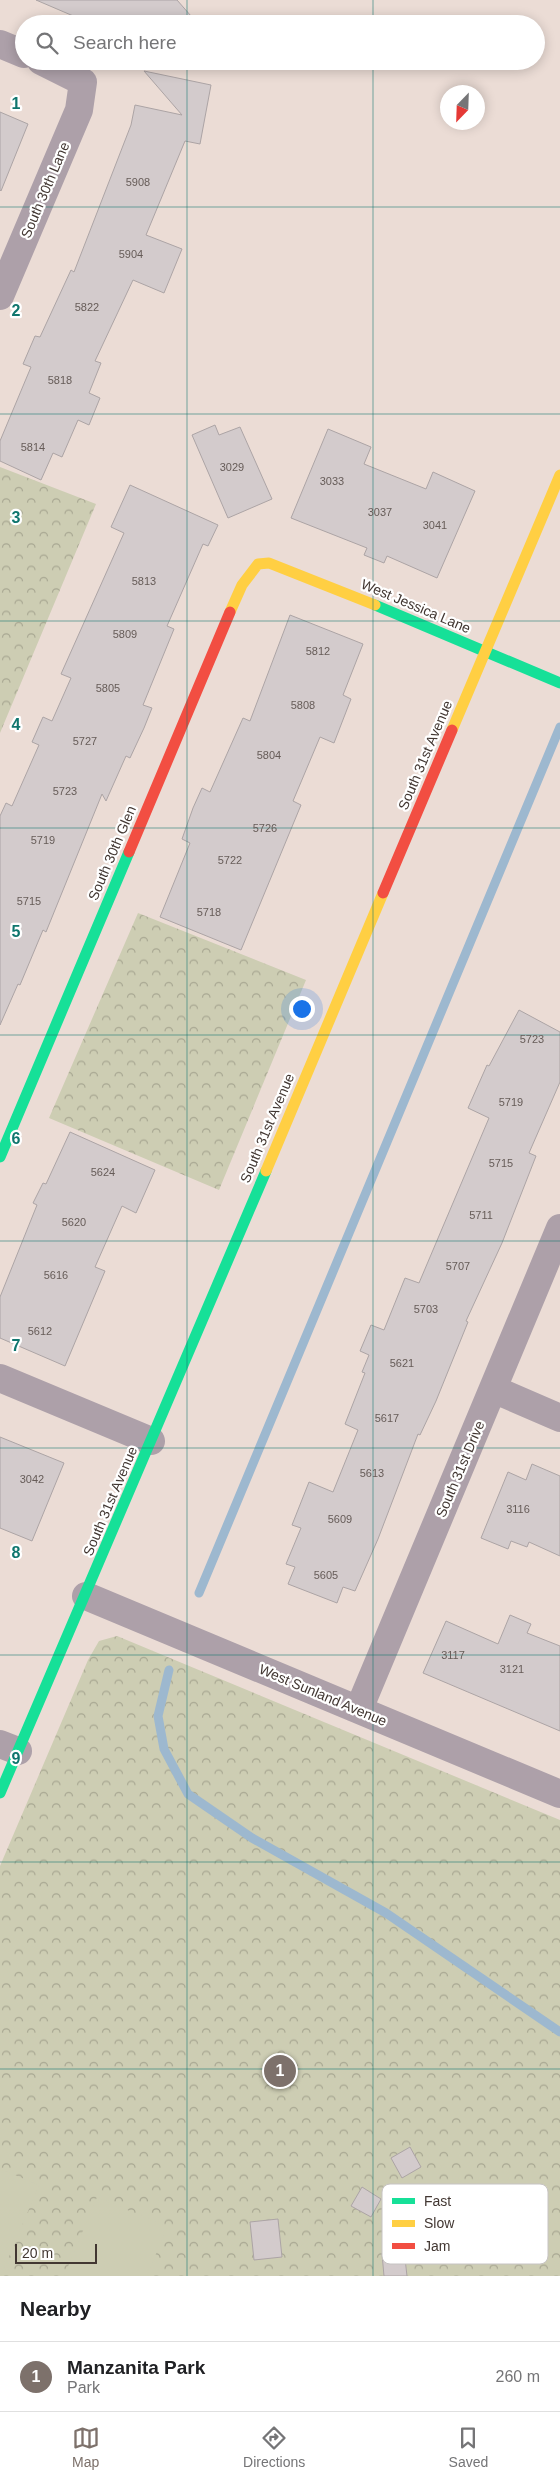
<!DOCTYPE html>
<html lang="en">
<head>
<meta charset="utf-8">
<style>
	body { margin:0; font-family:Helvetica,sans-serif; background:#f6f6f6; color:#202124 }
	.compass { position:absolute; left:440px; top:85px; width:45px; height:45px; border-radius:50%; background:#fff; box-shadow:0 2px 12px #0003; rotate:203deg }
	.scale { position:absolute; left:15px; bottom:12px; width:82px; box-sizing:border-box; padding-left:5px; border:2px solid #423732; border-top:0; font-size:14px; line-height:18px; white-space:nowrap; color:#423732; -webkit-text-stroke:4px #fff; paint-order:stroke }
	.you { position:absolute; left:301px; top:1008px; width:18px; height:18px; margin:-12px; border:4px solid #fff; border-radius:50%; background:#1a73e8; box-shadow:0 0 0 8px #1a73e833 }
	.badge { display:grid; place-items:center; width:32px; height:32px; border-radius:50%; background:#7d716b; color:#fff; font-size:16px; font-weight:700 }
	.pin { position:absolute; translate:-50% -50%; border:2px solid #fff; box-shadow:0 1px 5px #0006 }
	.list { margin:0; padding:0; list-style:none }
	h2 { display:flex; justify-content:space-between; align-items:center; height:65px; margin:0; padding:0 20px; font-size:21px }
	h2 small { font-size:16px; font-weight:400; color:#757577 }
	.list li { display:grid; grid-template-columns:32px 1fr auto; gap:15px; align-items:center; box-sizing:border-box; height:70px; padding:0 20px; border-top:1px solid #e0e0e0 }
	.list b { display:block; font-size:19px; white-space:nowrap }
	.list p { margin:0; font-size:16px; white-space:nowrap; color:#757577 }
	.list em { font-size:16px; font-style:normal; color:#757577 }
	.icon { flex:none; width:28px; height:28px; fill:none; stroke:currentColor; stroke-width:2; stroke-linecap:round; stroke-linejoin:round }
	.map { position:relative; flex:none; width:560px; height:2276px; overflow:hidden }
	.search { position:absolute; background:#fff; box-shadow:0 2px 12px #0003; left:15px; right:15px; top:15px; height:55px; display:flex; align-items:center; gap:12px; box-sizing:border-box; padding:0 18px; border-radius:28px; color:#757577; font-size:19px }
	.sheet { height:135px; background:#fff }
	nav { display:flex; justify-content:space-around; align-items:center; box-sizing:border-box; height:70px; border-top:1px solid #e0e0e0; background:#fff; font-size:14px; color:#757577 }
	nav a { display:grid; justify-items:center; gap:2px }
	nav .on { color:#7d716b }
	.map>svg:first-child { display:block }
	.park { fill:url(#park-crowns) }
	.garden { fill:#cdcdb3 }
	.lines { fill:none; stroke-linecap:round; stroke-linejoin:round }
	.stream { stroke:#9db8cf; stroke-width:9 }
	.building { fill:#d3cbcc; stroke:#aca4a5 }
	.street { stroke:#ada0a9; stroke-width:28 }
	.fast { stroke:#16e098; stroke-width:11 }
	.slow { stroke:#ffcf43; stroke-width:11 }
	.jam { stroke:#f24e42; stroke-width:11 }
	.grid { fill:none; stroke:#0f766e; stroke-width:1; stroke-opacity:0.55 }
	.labels { text-anchor:middle; stroke-width:4.5; stroke-linejoin:round; paint-order:stroke }
	.number-label { font-size:11px; fill:#665c58 }
	.street-label { font-size:14px; fill:#423732; stroke:#fff }
	.key { fill:#fff; stroke:#c6c3c2; stroke-width:1 }
	.key-label { font-size:14px; fill:#423732 }
	.grid-label { font-size:16px; text-anchor:middle; font-weight:bold; fill:#0f766e; stroke:#fff; stroke-width:4.5; stroke-linejoin:round; paint-order:stroke }
</style>
</head>
<body>
<div class="map">
<svg width="560" height="2276" viewBox="0 0 560 2276">
	<defs>
		<pattern id="park-crowns" width="20" height="18" patternUnits="userSpaceOnUse" patternTransform="scale(1.25)"><rect width="20" height="18" fill="#cdcdb3"/><path d="M2 6a3 3 0 1 1 6 0M12 15a3 3 0 1 1 6 0" fill="none" stroke="#a8a792"/></pattern>
	</defs>
	<rect width="100%" height="100%" fill="#ebdcd5"/>
	<!-- park -->
	<path class="park" d="M 0,467 L 96,504 L 0,733 Z
		M 138,913 L 306,980 L 219,1190 L 49,1118 Z
		M 117,1636 L 560,1820 L 560,2276 L 0,2276 L 0,1866 L 88,1660 L 99,1641 Z"/>
	<!-- garden -->
	<path class="garden" d="M 0,2169 L 39,2185 L 1,2276 L 0,2276 Z
		M 97,2197 L 167,2227 L 147,2276 L 64,2276 Z"/>
	<g class="lines">
		<!-- stream -->
		<path class="stream" d="M 199,1593 L 560,727
			M 169,1670 L 158,1716 L 164,1749 L 188,1794 L 252,1838 L 386,1913 L 560,2032"/>
	</g>
	<!-- building -->
	<path class="building" d="M 36,0 L 177,0 L 191,16 L 181,24 L 92,24 Z
		M 144,71 L 211,85 L 200,144 L 185,141 L 146,235 L 182,249 L 164,293 L 133,280 L 95,361 L 101,363 L 89,393 L 100,398 L 89,425 L 78,420 L 62,457 L 53,453 L 41,480 L 0,461 L 0,441 L 31,367 L 23,364 L 35,336 L 40,337 L 71,270 L 74,272 L 131,125 L 135,105 L 182,115 Z
		M 0,112 L 28,124 L 1,191 L 0,190 Z
		M 215,425 L 219,435 L 240,427 L 272,499 L 228,518 L 192,435 Z
		M 328,429 L 371,447 L 364,464 L 426,489 L 433,472 L 475,491 L 437,578 L 387,556 L 384,563 L 364,555 L 367,548 L 291,518 Z
		M 130,485 L 218,525 L 208,546 L 203,544 L 167,626 L 174,629 L 143,705 L 152,708 L 144,728 L 130,758 L 126,756 L 106,801 L 102,794 L 46,932 L 43,930 L 20,985 L 18,984 L 0,1025 L 0,816 L 6,803 L 12,806 L 39,745 L 32,742 L 43,717 L 52,721 L 71,678 L 61,674 L 124,533 L 111,527 Z
		M 290,615 L 363,644 L 343,695 L 351,699 L 334,743 L 320,737 L 293,801 L 301,805 L 241,950 L 160,917 L 190,843 L 182,839 L 193,808 L 202,788 L 210,792 L 243,718 L 250,721 Z
		M 519,1010 L 560,1032 L 560,1082 L 529,1153 L 536,1156 L 502,1243 L 466,1321 L 468,1322 L 436,1401 L 420,1435 L 418,1434 L 378,1539 L 355,1591 L 343,1587 L 337,1603 L 288,1584 L 295,1567 L 286,1564 L 301,1528 L 292,1525 L 309,1482 L 333,1492 L 358,1430 L 345,1424 L 365,1373 L 362,1372 L 369,1355 L 360,1351 L 371,1325 L 384,1330 L 405,1278 L 419,1283 L 489,1118 L 468,1108 L 487,1065 L 489,1066 Z
		M 70,1132 L 155,1170 L 136,1213 L 122,1206 L 95,1267 L 105,1271 L 65,1366 L 0,1338 L 0,1297 L 37,1205 L 33,1203 L 43,1183 L 46,1184 Z
		M 0,1437 L 64,1463 L 32,1541 L 0,1528 Z
		M 532,1464 L 560,1476 L 560,1556 L 529,1542 L 527,1547 L 511,1541 L 508,1549 L 481,1538 L 508,1472 L 526,1480 Z
		M 510,1615 L 531,1624 L 527,1633 L 560,1646 L 560,1731 L 423,1673 L 446,1621 L 498,1644 Z
		M 410,2147 L 421,2167 L 402,2178 L 391,2158 Z
		M 362,2187 L 381,2199 L 371,2217 L 351,2206 Z
		M 278,2219 L 282,2257 L 254,2260 L 250,2222 Z
		M 404,2250 L 407,2276 L 384,2276 L 382,2254 Z"/>
	<g class="lines">
		<!-- street -->
		<path class="street" d="M 0,44 L 24,54
			M 0,296 L 79,110 L 83,82 L 41,61
			M 0,1378 L 151,1441
			M 493,1389 L 560,1418
			M 86,1596 L 560,1794
			M 359,1709 L 560,1228
			M 0,1744 L 18,1751"/>
		<!-- fast -->
		<path class="fast" d="M 375,605 L 560,683
			M 0,1157 L 129,852
			M 0,1793 L 266,1171"/>
		<!-- slow -->
		<path class="slow" d="M 230,612 L 242,585 L 258,564 L 269,563 L 375,605
			M 452,730 L 560,475
			M 266,1171 L 383,893"/>
		<!-- jam -->
		<path class="jam" d="M 129,852 L 230,612
			M 383,893 L 452,730"/>
	</g>
	<!-- grid -->
	<path class="grid" d="M 187,0 L 187,24M 373,0 L 373,24M 187,61 L 187,2276M 373,61 L 373,2276M 0,207 L 560,207M 0,414 L 560,414M 0,621 L 560,621M 0,828 L 560,828M 0,1035 L 560,1035M 0,1241 L 560,1241M 0,1448 L 560,1448M 0,1655 L 560,1655M 0,1862 L 560,1862M 0,2069 L 560,2069"/>
	<g class="labels">
		<!-- number labels -->
		<g class="number-label">
			<text x="138" y="186">5908</text>
			<text x="131" y="258">5904</text>
			<text x="87" y="311">5822</text>
			<text x="60" y="384">5818</text>
			<text x="33" y="451">5814</text>
			<text x="232" y="471">3029</text>
			<text x="332" y="485">3033</text>
			<text x="380" y="516">3037</text>
			<text x="435" y="529">3041</text>
			<text x="144" y="585">5813</text>
			<text x="125" y="638">5809</text>
			<text x="318" y="655">5812</text>
			<text x="108" y="692">5805</text>
			<text x="303" y="709">5808</text>
			<text x="85" y="745">5727</text>
			<text x="269" y="759">5804</text>
			<text x="65" y="795">5723</text>
			<text x="265" y="832">5726</text>
			<text x="43" y="844">5719</text>
			<text x="230" y="864">5722</text>
			<text x="29" y="905">5715</text>
			<text x="209" y="916">5718</text>
			<text x="532" y="1043">5723</text>
			<text x="511" y="1106">5719</text>
			<text x="501" y="1167">5715</text>
			<text x="103" y="1176">5624</text>
			<text x="481" y="1219">5711</text>
			<text x="74" y="1226">5620</text>
			<text x="458" y="1270">5707</text>
			<text x="56" y="1279">5616</text>
			<text x="426" y="1313">5703</text>
			<text x="40" y="1335">5612</text>
			<text x="402" y="1367">5621</text>
			<text x="387" y="1422">5617</text>
			<text x="372" y="1477">5613</text>
			<text x="32" y="1483">3042</text>
			<text x="518" y="1513">3116</text>
			<text x="340" y="1523">5609</text>
			<text x="326" y="1579">5605</text>
			<text x="453" y="1659">3117</text>
			<text x="512" y="1673">3121</text>
		</g>
		<!-- street labels -->
		<g class="street-label">
			<text transform="translate(45 190) rotate(-67)" y="5">South 30th Lane</text>
			<text transform="translate(416 606) rotate(23)" y="5">West Jessica Lane</text>
			<text transform="translate(425 755) rotate(-67)" y="5">South 31st Avenue</text>
			<text transform="translate(112 853) rotate(-67)" y="5">South 30th Glen</text>
			<text transform="translate(267 1128) rotate(-67)" y="5">South 31st Avenue</text>
			<text transform="translate(460 1469) rotate(-67)" y="5">South 31st Drive</text>
			<text transform="translate(110 1501) rotate(-67)" y="5">South 31st Avenue</text>
			<text transform="translate(323 1695) rotate(23)" y="5">West Sunland Avenue</text>
		</g>
	</g>
	<!-- legend -->
	<rect x="382" y="2184" width="166" height="80" rx="8" class="key"/>
	<rect x="392" y="2198" width="23" height="6" fill="#16e098"/>
	<rect x="392" y="2220" width="23" height="7" fill="#ffcf43"/>
	<rect x="392" y="2243" width="23" height="6" fill="#f24e42"/>
	<g class="key-label">
		<text x="424" y="2206">Fast</text>
		<text x="424" y="2228">Slow</text>
		<text x="424" y="2251">Jam</text>
	</g>
	<g class="grid-label">
		<text x="16" y="109">1</text>
		<text x="16" y="316">2</text>
		<text x="16" y="523">3</text>
		<text x="16" y="730">4</text>
		<text x="16" y="937">5</text>
		<text x="16" y="1144">6</text>
		<text x="16" y="1351">7</text>
		<text x="16" y="1558">8</text>
		<text x="16" y="1764">9</text>
	</g>
</svg>
<svg class="compass" viewBox="-18 -18 36 36"><path d="M0-13l5 13h-10z" fill="#e53935"/><path d="M0 13l5-13h-10z" fill="#757577"/></svg>
<div class="scale">20 m</div>
<div class="you"></div>
<div class="pin badge" style="left:280px;top:2071px">1</div>
<div class="search"><svg class="icon" aria-label="search" viewBox="0 0 24 24"><circle cx="10" cy="10" r="6"/><path d="M15 15l6 6"/></svg>Search here</div>
</div>
<section class="sheet">
<h2>Nearby<small></small></h2>
<ul class="list">
<li><span class="badge">1</span><div><b>Manzanita Park</b><p>Park</p></div><em>260 m</em></li>
</ul>
</section>
<nav>
<a class="on"><svg class="icon" aria-label="map" viewBox="0 0 24 24"><path d="M3 6l6-2 6 2 6-2v14l-6 2-6-2-6 2zM9 4v14M15 6v14"/></svg>Map</a>
<a><svg class="icon" aria-label="directions" viewBox="0 0 24 24"><path d="M12 3l9 9-9 9-9-9zM9 14v-3h6M13 9l2 2-2 2"/></svg>Directions</a>
<a><svg class="icon" aria-label="saved" viewBox="0 0 24 24"><path d="M7 4h10v16l-5-4-5 4z"/></svg>Saved</a>
</nav>
</body>
</html>
